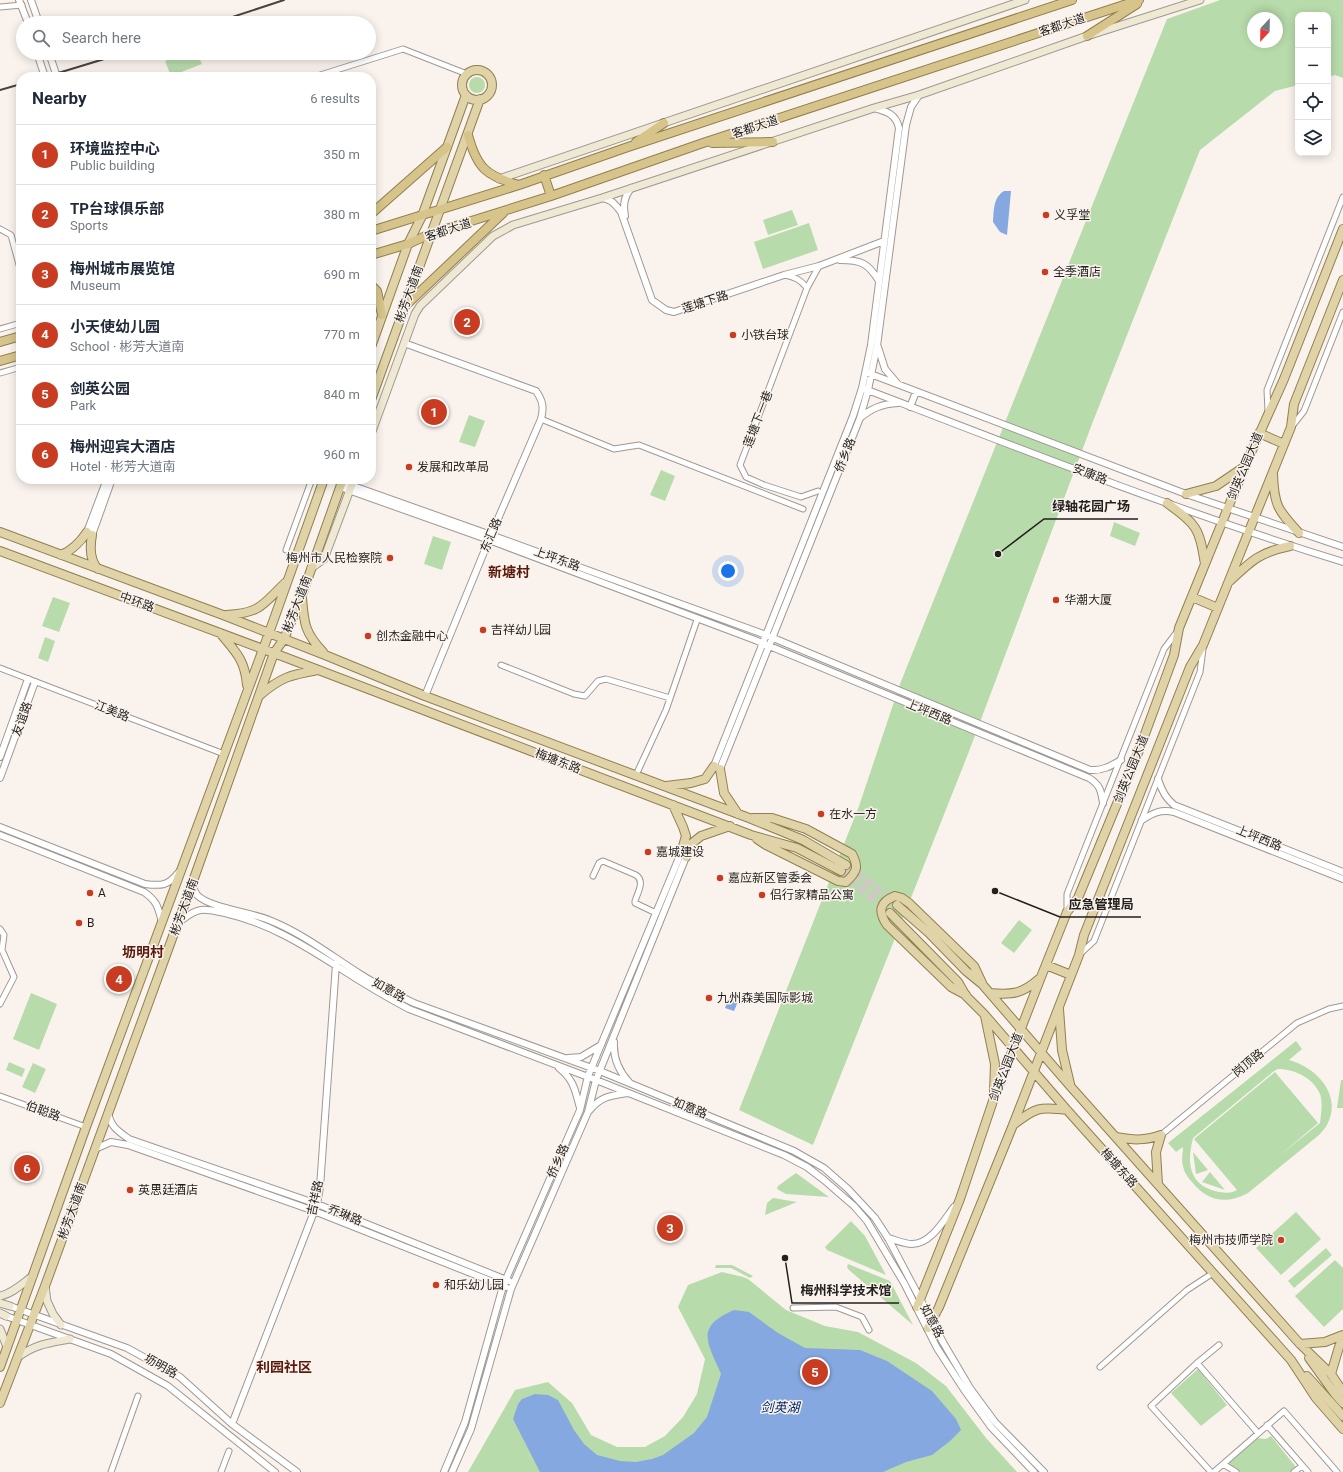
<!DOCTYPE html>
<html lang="en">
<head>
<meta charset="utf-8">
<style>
	body { margin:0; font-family:Roboto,"Noto Sans SC",sans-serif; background:#f6f6f7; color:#1f2937 }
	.controls { position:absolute; right:12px; top:12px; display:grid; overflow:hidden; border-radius:8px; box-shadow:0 2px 10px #0003 }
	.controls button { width:36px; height:36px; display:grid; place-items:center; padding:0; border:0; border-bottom:1px solid #e0e1e3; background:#fff; color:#1f2937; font:20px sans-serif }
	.compass { position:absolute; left:1247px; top:12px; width:36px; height:36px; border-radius:50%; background:#fff; box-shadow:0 2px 10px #0003; rotate:202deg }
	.you { position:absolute; left:728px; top:571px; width:14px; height:14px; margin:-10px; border:3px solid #fff; border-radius:50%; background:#1a73e8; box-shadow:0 0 0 6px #1a73e833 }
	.badge { display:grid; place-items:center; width:26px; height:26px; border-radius:50%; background:#c83d21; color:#fff; font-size:13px; font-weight:700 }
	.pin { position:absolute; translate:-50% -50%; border:2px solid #fff; box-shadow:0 1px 4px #0006 }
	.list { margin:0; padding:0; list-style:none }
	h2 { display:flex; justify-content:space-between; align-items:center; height:52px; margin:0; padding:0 16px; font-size:17px }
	h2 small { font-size:13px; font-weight:400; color:#747a83 }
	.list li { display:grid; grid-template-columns:26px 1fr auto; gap:12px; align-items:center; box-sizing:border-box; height:60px; padding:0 16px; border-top:1px solid #e0e1e3 }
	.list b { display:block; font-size:15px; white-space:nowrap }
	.list p { margin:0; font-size:13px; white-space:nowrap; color:#747a83 }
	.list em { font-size:13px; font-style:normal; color:#747a83 }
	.icon { flex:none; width:22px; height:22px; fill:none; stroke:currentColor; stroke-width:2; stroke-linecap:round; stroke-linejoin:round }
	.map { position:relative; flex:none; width:1343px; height:1472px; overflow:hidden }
	.search { position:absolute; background:#fff; box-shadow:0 2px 10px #0003; left:16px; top:16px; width:360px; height:44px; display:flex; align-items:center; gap:10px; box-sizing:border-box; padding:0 14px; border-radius:22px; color:#747a83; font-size:15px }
	.panel { position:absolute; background:#fff; box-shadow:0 2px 10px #0003; left:16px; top:72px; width:360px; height:412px; border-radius:16px }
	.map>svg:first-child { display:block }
	.green { fill:#b8dbab; fill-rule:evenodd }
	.water { fill:#86a8e0 }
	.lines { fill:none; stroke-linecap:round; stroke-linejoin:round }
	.primary-tunnel { stroke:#cfc9c3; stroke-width:8; stroke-dasharray:8 4; stroke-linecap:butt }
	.minor-casing { stroke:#9f9893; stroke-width:7 }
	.tertiary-casing { stroke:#9f9893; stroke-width:8 }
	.secondary-casing { stroke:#9f9893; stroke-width:9 }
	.primary-casing { stroke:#908050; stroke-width:10 }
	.trunk-casing { stroke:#908050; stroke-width:10 }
	.minor { stroke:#fff; stroke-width:5 }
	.tertiary { stroke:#fff; stroke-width:6 }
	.secondary { stroke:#efe9d3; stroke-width:7 }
	.primary { stroke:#e0d3a7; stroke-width:8 }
	.trunk { stroke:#d6c48a; stroke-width:8 }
	.rail { stroke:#474341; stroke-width:2 }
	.poi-dot { fill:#c83d21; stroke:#faf3ed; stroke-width:1.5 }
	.labels { text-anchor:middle; stroke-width:3; stroke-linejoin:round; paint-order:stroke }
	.street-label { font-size:12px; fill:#221f1d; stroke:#faf3ed }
	.poi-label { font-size:12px; fill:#221f1d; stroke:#faf3ed; text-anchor:start }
	.water-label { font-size:13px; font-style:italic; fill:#022a69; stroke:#faf3ed }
	.quarter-label { font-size:14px; font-weight:bold; fill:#5b190b; stroke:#faf3ed }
	.leader { fill:none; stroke:#221f1d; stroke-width:1.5 }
	.callout-dot { fill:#221f1d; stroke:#faf3ed; stroke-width:1.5 }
	.callout-label { font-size:13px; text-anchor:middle; font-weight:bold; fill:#221f1d; stroke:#faf3ed; stroke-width:3; stroke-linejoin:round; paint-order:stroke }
</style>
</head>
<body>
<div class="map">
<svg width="1343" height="1472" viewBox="0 0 1343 1472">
	<rect width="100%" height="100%" fill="#faf3ed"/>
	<!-- green -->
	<path class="green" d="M 1220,0 L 1343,0 L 1343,78 L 1335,75 L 1328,77 L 1328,15 L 1298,15 L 1298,85 L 1275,91 L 1200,150 L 1092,424 L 968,754 L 813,1145 L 739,1110 L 859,806 L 900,684 L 1167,19 ZM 1253,18 L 1277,18 L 1277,42 L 1253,42 Z
		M 185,53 L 197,53 L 202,64 L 171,76 L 165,61 Z
		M469 85a8 8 0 1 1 16 0a8 8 0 1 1-16 0Z
		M 792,210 L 798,225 L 768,235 L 763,220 Z
		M 809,223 L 818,250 L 763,269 L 754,242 Z
		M 469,415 L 485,421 L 475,447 L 459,442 Z
		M 661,470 L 675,476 L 665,501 L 650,495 Z
		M 1114,522 L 1140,533 L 1135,546 L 1110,536 Z
		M 433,536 L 451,542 L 442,570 L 424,564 Z
		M 53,597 L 70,603 L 59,632 L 42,626 Z
		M 45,637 L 55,641 L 48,662 L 38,658 Z
		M 1019,920 L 1032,930 L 1014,953 L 1001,943 Z
		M 31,993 L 57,1004 L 39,1050 L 13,1039 Z
		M 1296,1041 L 1302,1049 L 1289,1060 C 1316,1067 1343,1095 1327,1125 C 1325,1128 1322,1132 1319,1135 L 1248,1193 C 1226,1205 1207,1201 1192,1182 C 1188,1178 1184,1172 1183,1166 C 1181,1160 1183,1153 1183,1147 L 1176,1152 L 1168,1143 ZM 1278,1069 C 1295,1069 1313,1078 1320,1094 C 1323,1103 1321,1114 1320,1123 L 1279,1156 L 1318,1123 L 1275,1072 L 1194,1139 L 1237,1190 C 1230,1194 1223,1193 1215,1191 C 1188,1184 1187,1161 1193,1138 L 1274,1071 Z
		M 9,1062 L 25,1069 L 22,1077 L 6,1070 Z
		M 33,1063 L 46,1069 L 35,1093 L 22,1087 Z
		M 1341,1080 L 1343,1080 L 1343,1108 L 1337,1108 Z
		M 1193,1152 L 1208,1170 L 1196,1174 Z
		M 1210,1172 L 1225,1190 L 1202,1182 Z
		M 796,1173 L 829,1197 L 786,1194 L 777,1189 L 778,1186 Z
		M 773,1198 L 797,1202 L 765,1215 L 767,1203 Z
		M 1296,1212 L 1321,1239 L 1281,1275 L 1256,1248 Z
		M 851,1221 L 865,1236 L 886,1275 L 827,1250 L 825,1247 Z
		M 1326,1248 L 1332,1255 L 1294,1288 L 1288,1281 Z
		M 1335,1260 L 1343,1268 L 1343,1309 L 1324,1327 L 1295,1296 Z
		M 848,1264 L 890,1281 L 913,1325 L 849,1270 L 847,1267 Z
		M 716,1265 L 732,1265 L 753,1276 L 750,1278 L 731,1268 L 715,1268 Z
		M 722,1272 L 743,1277 L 748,1279 L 786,1310 L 825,1326 L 858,1332 L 916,1363 L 946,1386 L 986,1438 L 1017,1472 L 468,1472 L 515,1390 L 548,1382 L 572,1403 L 591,1435 L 617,1447 L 645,1447 L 665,1436 L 683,1417 L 697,1394 L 705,1359 L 678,1307 L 688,1285 Z
		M 1198,1369 L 1227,1405 L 1201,1426 L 1171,1393 Z
		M 1271,1436 L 1296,1467 L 1290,1472 L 1241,1472 L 1238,1471 L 1236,1468 L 1227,1465 L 1256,1438 L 1266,1439 Z"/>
	<!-- water -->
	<path class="water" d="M 1004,191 L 1011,191 L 1007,235 L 1000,232 L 993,222 C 994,210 993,198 1004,191 Z
		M 730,995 L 739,999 L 734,1011 L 725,1008 Z
		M 734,1310 L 749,1312 L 778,1333 L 805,1348 L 860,1350 L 887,1361 L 932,1391 L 956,1419 L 961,1430 L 950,1441 L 932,1455 L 906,1462 L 883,1472 L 540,1472 L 513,1419 L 518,1404 L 522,1399 L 535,1394 L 548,1395 L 558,1400 L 574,1430 L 584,1444 L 597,1455 L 620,1461 L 636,1462 L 652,1459 L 663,1455 L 694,1433 L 707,1417 L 721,1374 C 708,1343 694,1327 734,1310 Z"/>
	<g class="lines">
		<!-- primary-tunnel -->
		<path class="primary-tunnel" d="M 846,865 L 897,905
			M 841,871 L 890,913"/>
		<defs>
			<path id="minor" d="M 0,7 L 22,5
				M 314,77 L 403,49 L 467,74
				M 0,229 L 11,235 L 21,272
				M 785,275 C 795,277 801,280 807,288
				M 371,314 L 371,315
				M 0,329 L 21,323
				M 0,373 L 21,367
				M 1268,411 L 1267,390 L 1343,197
				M 541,419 L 614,449 L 639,445 L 803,509
				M 1293,425 L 1304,411 L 1343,312
				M 818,491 L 801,497 L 764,485 L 746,477 L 740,465 L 807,288 L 819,266
				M 286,550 L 312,479
				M 501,665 L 574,694 L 585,696 L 598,681 L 606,679 L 670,698
				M 0,668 L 224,754
				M 636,775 L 666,710 L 697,620
				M 593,876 L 599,863 L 603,861 L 636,875 C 645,881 638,892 635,901 L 635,903 L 656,913
				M 1067,911 L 1067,894 L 1164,649 L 1177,632
				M 0,929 L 4,935 L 2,950 L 14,977 L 0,1004
				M 1080,954 L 1094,941 L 1200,672 L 1203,649
				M 0,1096 L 86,1127
				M 1161,1135 L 1297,1023 L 1329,1009 L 1343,1006
				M 793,1308 L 836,1307 L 862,1317 L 869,1330
				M 1197,1363 L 1258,1433
				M 1100,1367 L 1187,1290 L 1213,1273
				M 1267,1425 L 1308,1472
				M 1223,1464 L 1236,1472
				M 111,1472 L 138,1396
				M 221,1472 L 229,1451
				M 1211,1472 L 1151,1406 L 1197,1363 L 1219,1345
				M 1214,1472 L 1284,1411 L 1337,1472
				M 1294,1472 L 1302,1466"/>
			<path id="tertiary" d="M 19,0 L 28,23
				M 31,0 L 39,23
				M 37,53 L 45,77
				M 49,53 L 57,77
				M 602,198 C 611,199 615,204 621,212 L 652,300 L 666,310 L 674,312 L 784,275 L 819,266 L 884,241
				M 625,216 C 623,205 624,197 631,188
				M 840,260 C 861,260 868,263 879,281
				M 404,343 L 536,391 C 543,401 544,408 541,419 L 491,535 L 425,696
				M 878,347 L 885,369 L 897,383
				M 868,373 L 1186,494 L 1343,547
				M 865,389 C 1023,450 1181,512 1343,562
				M 910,407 L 916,392
				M 860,418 C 872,408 882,404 898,403
				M 342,482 L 491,535 L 766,635 L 1090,770 C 1102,771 1111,766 1121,760
				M 340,487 L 489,540 L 755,640 L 1089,778 C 1100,785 1101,790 1103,803
				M 87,532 L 107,479
				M 92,535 L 112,479
				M 0,757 L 28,679
				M 714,766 L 853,416 L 862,388 L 871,345 L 899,128 C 896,114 886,111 874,108
				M 720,769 L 860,418 L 868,390 L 877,346 L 906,125 L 911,107 L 919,95
				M 0,778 L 35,682
				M 1158,779 C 1161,789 1165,798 1174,805 L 1343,872
				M 1142,820 C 1153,813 1161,809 1174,812 L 1343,879
				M 0,827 L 145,884 C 161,886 168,886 178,873
				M 0,835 L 144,892 C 157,901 158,907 162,922
				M 192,884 C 193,888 195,892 197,895 C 210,908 250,912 269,920 C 302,933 330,955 360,974 C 377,985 395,994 414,1003 L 600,1071 L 794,1151 L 824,1168 L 848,1189 L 875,1218 L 888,1238 L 944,1344 L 970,1388 L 995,1422 L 1044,1472
				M 178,923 C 185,918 192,911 201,910 C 209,909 218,912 225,913 C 268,923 302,944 338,967 C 361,982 384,996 409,1009 L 596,1080 L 784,1155 L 807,1167 L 824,1180 L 854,1206 L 867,1221 L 904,1283 L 937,1348 L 965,1391 L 991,1427 L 1034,1472
				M 614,1042 C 613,1058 618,1070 629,1082
				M 568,1058 L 581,1057 L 601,1045
				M 559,1068 C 574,1080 575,1090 580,1108
				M 589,1111 C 601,1096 610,1096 628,1093
				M 108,1113 C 111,1127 118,1131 129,1139 L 317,1204 L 509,1281
				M 95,1149 L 111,1142 L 128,1145 L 314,1211 L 506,1287
				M 888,1238 C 896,1240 904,1244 912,1244 C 931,1244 944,1220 954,1207
				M 10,1306 L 127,1348 L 180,1377 L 232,1424 L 297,1472
				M 6,1316 L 111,1354 L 168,1386 L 275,1472
				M 232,1424 L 317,1204 L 320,1187 L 336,964
				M 444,1472 L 465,1422 L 503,1286 L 580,1110 L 588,1076 L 681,853
				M 452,1472 L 471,1429 L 511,1289 L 588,1112 L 596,1080 L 686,857"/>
			<path id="secondary" d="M 499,179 L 1025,0
				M 371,434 L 415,314 L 420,306 L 493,236 L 513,225 L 602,198 L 874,108 L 919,95 L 1087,36 L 1200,0
				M 311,568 L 324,559 L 354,479
				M 45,1286 L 47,1301 L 53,1314 L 61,1325
				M 0,1296 C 12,1294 23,1283 33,1276
				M 0,1303 L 10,1306
				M 0,1313 L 6,1316
				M 0,1329 L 7,1347
				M 18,1357 C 36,1344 49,1343 70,1339"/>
			<path id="primary" d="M462 85a15 15 0 1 1 30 0a15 15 0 1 1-30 0Z
				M 371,347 L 408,244 L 422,216 L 466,95
				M 371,400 L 480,99
				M 1259,433 L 1284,444
				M 1273,474 C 1274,506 1278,510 1299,533
				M 1186,494 L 1216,486 L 1244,467
				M 1167,503 C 1197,525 1199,527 1205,564
				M 0,532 L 223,615 L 325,655 L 425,696 L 749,818 L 803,840 L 846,865
				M 92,535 C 90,546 89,560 98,569
				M 0,551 L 287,658 L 751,835 L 797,848 L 841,871
				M 61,555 C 71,551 81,541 87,532
				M 1230,581 C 1251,561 1260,552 1290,546
				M 1192,597 L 1218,608
				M 302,598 C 304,624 305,633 323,652
				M 226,615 C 261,613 262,605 285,583
				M 220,633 C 236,652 245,660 247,685
				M 259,696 C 281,677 290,675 318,670
				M 720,769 L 724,793 L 738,814
				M 666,786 L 691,783 L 705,779 L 714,766
				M 673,805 L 683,827 L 686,836 L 681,853
				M 753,818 L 772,818 L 806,829 L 852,854 C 859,867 857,872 846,882 L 838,881 L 766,845 L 757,839
				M 686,857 L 691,844 L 701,836 L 730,826
				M 897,905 L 929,933 L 966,971 L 982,984 L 1071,1087 L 1300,1344 L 1331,1374 L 1343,1392
				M 890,913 L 958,982 L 966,996 L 984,1014 L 1067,1110 L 1291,1360 L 1316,1398 L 1343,1429
				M 1046,965 L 1071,975
				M 990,993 C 1012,995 1022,994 1039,979
				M 966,995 L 951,987 L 887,925 C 878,912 879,902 895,896 L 902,898 L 909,903 L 974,966 L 982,983
				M 1059,1009 L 1062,1050 L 1070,1084
				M 985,1016 L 995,1064 L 994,1092
				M 1013,1125 C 1035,1108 1039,1106 1067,1110
				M 1116,1137 C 1133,1140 1144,1141 1161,1135
				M 1158,1184 L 1156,1152 L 1161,1135
				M 917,1307 L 960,1199 L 994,1098 L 1041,977 L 1067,912 L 1078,898 L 1138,753 L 1174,655 L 1179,628 L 1245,466 L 1284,379 L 1343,229
				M 928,1328 L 939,1307 L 1013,1125 L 1079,955 L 1084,935 L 1190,667 L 1203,645 L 1291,427 L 1294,404 L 1343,280
				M 1300,1344 L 1325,1342 L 1343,1335
				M 1309,1358 L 1335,1394 L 1343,1403
				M 0,1367 L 86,1127 L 269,633 L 324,479
				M 1331,1374 L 1339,1347 L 1343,1337
				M 1307,1376 L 1343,1416
				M 0,1403 L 45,1286 L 192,884 L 274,653 L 284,639 L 302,595 L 343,479"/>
			<path id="trunk" d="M 1087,36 L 1137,4
				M 468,135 C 477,168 486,176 519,185
				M 636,142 L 664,123
				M 712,143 L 773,142
				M 544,175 L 551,196
				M 371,214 L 447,147
				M 371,231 L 519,185 L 628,147 L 1072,0
				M 371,255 L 408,244 L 430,234 L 551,196 L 703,143 L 1139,0
				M 371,285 L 377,291 L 382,315
				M 405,306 L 503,213
				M 0,342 L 21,336
				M 0,361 L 21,355"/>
		</defs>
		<!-- minor casing -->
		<use href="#minor" class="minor-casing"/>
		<!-- tertiary casing -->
		<use href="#tertiary" class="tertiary-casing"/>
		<!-- secondary casing -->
		<use href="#secondary" class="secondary-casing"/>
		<!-- primary casing -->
		<use href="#primary" class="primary-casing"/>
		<!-- trunk casing -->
		<use href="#trunk" class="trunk-casing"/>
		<!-- minor -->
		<use href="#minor" class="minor"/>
		<!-- tertiary -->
		<use href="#tertiary" class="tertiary"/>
		<!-- secondary -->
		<use href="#secondary" class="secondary"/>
		<!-- primary -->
		<use href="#primary" class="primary"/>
		<!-- trunk -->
		<use href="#trunk" class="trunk"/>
		<!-- rail -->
		<path class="rail" d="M 214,23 L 284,0
			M 45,77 L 124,53
			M 0,90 L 21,84"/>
	</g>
	<!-- markers -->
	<g class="poi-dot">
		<circle cx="1046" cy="215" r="4"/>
		<circle cx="1045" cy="272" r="4"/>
		<circle cx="733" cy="335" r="4"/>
		<circle cx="409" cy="467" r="4"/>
		<circle cx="390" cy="558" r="4"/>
		<circle cx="1056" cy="600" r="4"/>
		<circle cx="483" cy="630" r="4"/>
		<circle cx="368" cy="636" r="4"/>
		<circle cx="821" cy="814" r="4"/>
		<circle cx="648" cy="852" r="4"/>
		<circle cx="720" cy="878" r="4"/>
		<circle cx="90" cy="893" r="4"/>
		<circle cx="762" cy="895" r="4"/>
		<circle cx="79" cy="923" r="4"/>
		<circle cx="709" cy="998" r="4"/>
		<circle cx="130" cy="1190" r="4"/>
		<circle cx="1281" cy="1240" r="4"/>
		<circle cx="436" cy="1285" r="4"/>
	</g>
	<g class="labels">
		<!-- street labels -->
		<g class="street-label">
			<text transform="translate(1062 25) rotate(-18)" y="4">客都大道</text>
			<text transform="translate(755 127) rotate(-18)" y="4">客都大道</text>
			<text transform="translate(448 230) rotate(-18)" y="4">客都大道</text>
			<text transform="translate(409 294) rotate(-70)" y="4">彬芳大道南</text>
			<text transform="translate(705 302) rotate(-18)" y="4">莲塘下路</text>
			<text transform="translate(758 419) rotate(-69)" y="4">莲塘下一巷</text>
			<text transform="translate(845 455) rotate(-68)" y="4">侨乡路</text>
			<text transform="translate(1245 466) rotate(-67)" y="4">剑英公园大道</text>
			<text transform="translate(1090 474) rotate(21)" y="4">安康路</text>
			<text transform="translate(491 535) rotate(-67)" y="4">东汇路</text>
			<text transform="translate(557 559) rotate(20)" y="4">上坪东路</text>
			<text transform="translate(137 602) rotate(20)" y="4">中环路</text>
			<text transform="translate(297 604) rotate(-69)" y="4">彬芳大道南</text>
			<text transform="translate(112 711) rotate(21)" y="4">江美路</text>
			<text transform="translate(929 712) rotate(22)" y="4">上坪西路</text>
			<text transform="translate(22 719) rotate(-70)" y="4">友谊路</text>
			<text transform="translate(558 761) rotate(21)" y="4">梅塘东路</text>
			<text transform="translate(1131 769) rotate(-68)" y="4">剑英公园大道</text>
			<text transform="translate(1259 838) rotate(22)" y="4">上坪西路</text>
			<text transform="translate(184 907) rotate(-70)" y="4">彬芳大道南</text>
			<text transform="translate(389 990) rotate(29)" y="4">如意路</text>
			<text transform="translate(1248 1063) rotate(-39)" y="4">岗顶路</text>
			<text transform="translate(1006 1067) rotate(-69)" y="4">剑英公园大道</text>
			<text transform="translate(690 1108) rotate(22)" y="4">如意路</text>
			<text transform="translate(43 1111) rotate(20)" y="4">伯聪路</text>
			<text transform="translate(558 1161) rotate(-66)" y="4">侨乡路</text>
			<text transform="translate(1119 1168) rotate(48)" y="4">梅塘东路</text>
			<text transform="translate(315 1198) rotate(-78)" y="4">吉祥路</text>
			<text transform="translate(72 1211) rotate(-70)" y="4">彬芳大道南</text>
			<text transform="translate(345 1215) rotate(22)" y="4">乔琳路</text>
			<text transform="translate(932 1321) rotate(62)" y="4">如意路</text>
			<text transform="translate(161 1366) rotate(29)" y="4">坜明路</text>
		</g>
		<!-- poi labels -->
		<g class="poi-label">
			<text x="1054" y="219">义孚堂</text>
			<text x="1053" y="276">全季酒店</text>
			<text x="741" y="339">小铁台球</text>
			<text x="417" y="471">发展和改革局</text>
			<text x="382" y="562" text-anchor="end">梅州市人民检察院</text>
			<text x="1064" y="604">华潮大厦</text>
			<text x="491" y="634">吉祥幼儿园</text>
			<text x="376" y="640">创杰金融中心</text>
			<text x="829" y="818">在水一方</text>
			<text x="656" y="856">嘉城建设</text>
			<text x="728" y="882">嘉应新区管委会</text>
			<text x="98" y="897">A</text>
			<text x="770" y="899">侣行家精品公寓</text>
			<text x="87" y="927">B</text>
			<text x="717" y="1002">九州森美国际影城</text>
			<text x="138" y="1194">英思廷酒店</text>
			<text x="1273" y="1244" text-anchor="end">梅州市技师学院</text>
			<text x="444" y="1289">和乐幼儿园</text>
		</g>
		<!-- water labels -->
		<g class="water-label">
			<text x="780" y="1412">剑英湖</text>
		</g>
		<!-- quarter labels -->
		<g class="quarter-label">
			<text x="509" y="577">新塘村</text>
			<text x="143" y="957">坜明村</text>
			<text x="284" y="1372">利园社区</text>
		</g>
	</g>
	<!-- callouts -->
	<path class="leader" d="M998 554L1044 519H1138M995 891L1060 917H1141M785 1258L792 1303H899"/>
	<g class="callout-dot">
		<circle cx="998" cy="554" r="4"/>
		<circle cx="995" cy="891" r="4"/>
		<circle cx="785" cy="1258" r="4"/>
	</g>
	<g class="callout-label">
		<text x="1091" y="511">绿轴花园广场</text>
		<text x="1101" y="909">应急管理局</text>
		<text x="846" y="1295">梅州科学技术馆</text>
	</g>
</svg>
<div class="controls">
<button>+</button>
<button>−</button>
<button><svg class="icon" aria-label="locate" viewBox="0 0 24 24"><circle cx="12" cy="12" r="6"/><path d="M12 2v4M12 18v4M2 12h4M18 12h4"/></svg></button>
<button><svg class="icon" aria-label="layers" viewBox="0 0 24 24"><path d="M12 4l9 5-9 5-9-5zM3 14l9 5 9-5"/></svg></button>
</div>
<svg class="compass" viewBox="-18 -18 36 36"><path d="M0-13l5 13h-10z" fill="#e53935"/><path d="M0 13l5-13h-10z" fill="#747a83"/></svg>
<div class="you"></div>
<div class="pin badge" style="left:434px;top:412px">1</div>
<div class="pin badge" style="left:467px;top:322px">2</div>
<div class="pin badge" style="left:670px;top:1228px">3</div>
<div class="pin badge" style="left:119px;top:979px">4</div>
<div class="pin badge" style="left:815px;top:1372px">5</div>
<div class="pin badge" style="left:27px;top:1168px">6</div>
<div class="search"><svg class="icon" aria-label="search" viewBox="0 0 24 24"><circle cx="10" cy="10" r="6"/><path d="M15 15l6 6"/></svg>Search here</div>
<section class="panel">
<h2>Nearby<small>6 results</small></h2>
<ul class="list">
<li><span class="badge">1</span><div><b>环境监控中心</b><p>Public building</p></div><em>350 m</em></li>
<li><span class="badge">2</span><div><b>TP台球俱乐部</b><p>Sports</p></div><em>380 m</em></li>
<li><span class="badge">3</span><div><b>梅州城市展览馆</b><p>Museum</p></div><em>690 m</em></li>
<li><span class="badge">4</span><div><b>小天使幼儿园</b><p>School · 彬芳大道南</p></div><em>770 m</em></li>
<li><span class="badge">5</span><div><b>剑英公园</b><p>Park</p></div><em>840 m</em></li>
<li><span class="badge">6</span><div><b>梅州迎宾大酒店</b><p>Hotel · 彬芳大道南</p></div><em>960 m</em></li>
</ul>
</section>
</div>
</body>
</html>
